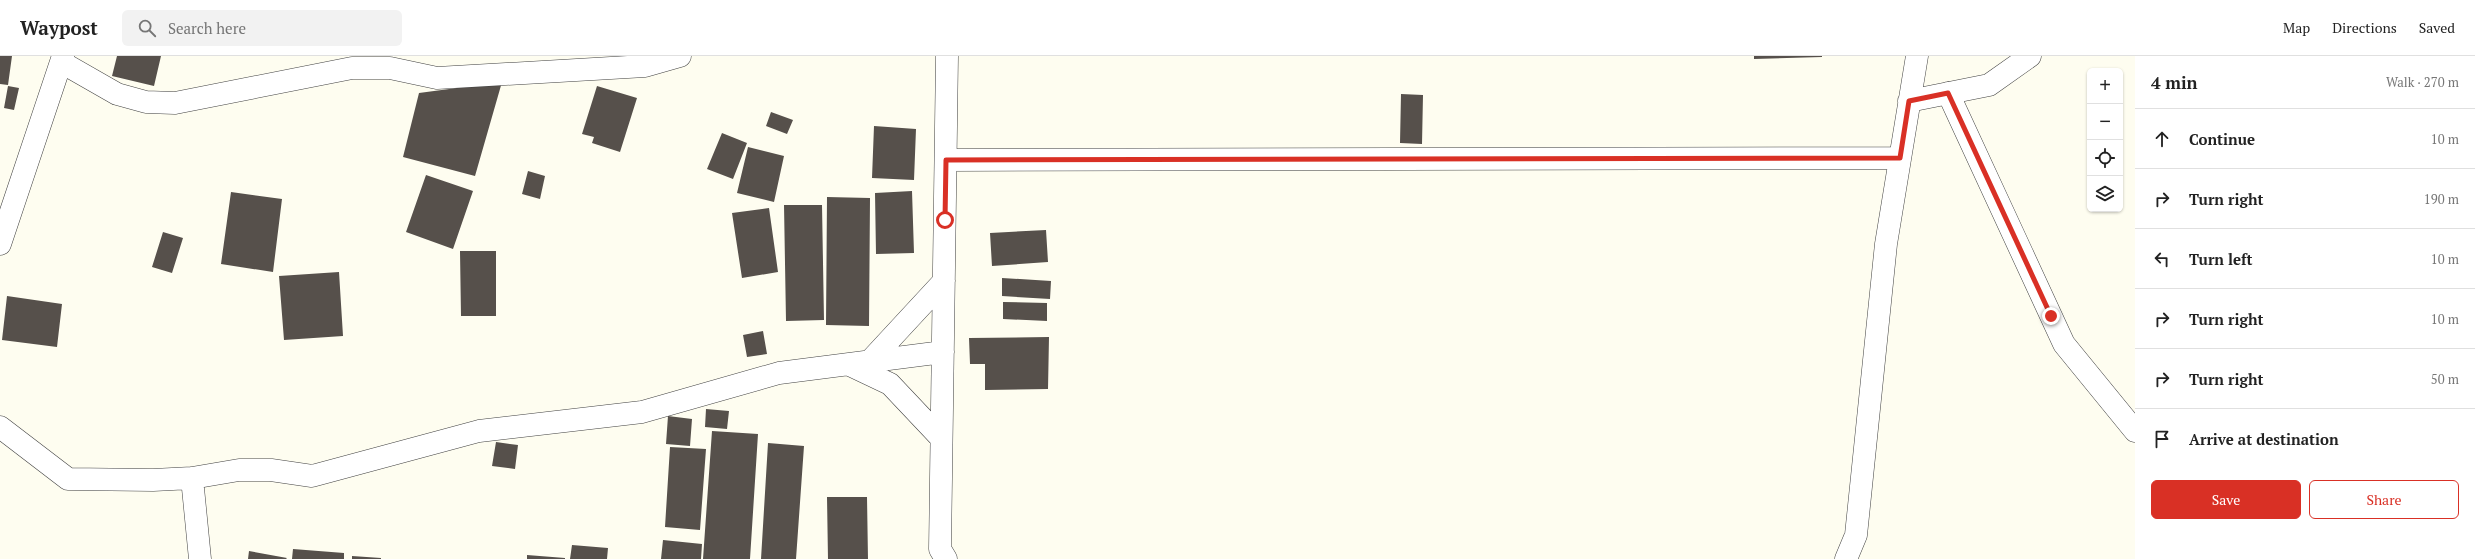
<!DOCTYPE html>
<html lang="en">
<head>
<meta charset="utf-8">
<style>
	body { margin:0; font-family:"PT Serif",serif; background:#f2f2f2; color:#222 }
	.controls { position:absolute; right:12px; top:12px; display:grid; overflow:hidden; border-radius:6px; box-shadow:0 1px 3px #0004 }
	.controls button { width:36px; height:36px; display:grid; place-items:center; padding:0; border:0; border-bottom:1px solid #e0e0e0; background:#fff; color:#222; font:20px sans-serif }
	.stop { position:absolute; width:12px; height:12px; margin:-9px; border:3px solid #d93025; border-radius:50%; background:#fff }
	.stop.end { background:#d93025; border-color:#fff; box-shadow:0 1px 4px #0008 }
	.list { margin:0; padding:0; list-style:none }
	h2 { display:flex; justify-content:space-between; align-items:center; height:52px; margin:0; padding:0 16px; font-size:17px }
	h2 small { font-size:13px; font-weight:400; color:#767676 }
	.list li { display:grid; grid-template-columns:26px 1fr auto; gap:12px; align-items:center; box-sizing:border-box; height:60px; padding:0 16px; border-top:1px solid #e0e0e0 }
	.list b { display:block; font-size:15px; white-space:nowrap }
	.list em { font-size:13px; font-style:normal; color:#767676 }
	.actions { display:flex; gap:8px; padding:12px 16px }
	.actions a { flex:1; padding:9px 0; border:1px solid #d93025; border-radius:6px; text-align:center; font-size:14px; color:#d93025 }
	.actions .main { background:#d93025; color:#fff }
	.icon { flex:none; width:22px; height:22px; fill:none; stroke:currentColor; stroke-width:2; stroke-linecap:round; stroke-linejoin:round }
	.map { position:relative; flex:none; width:2135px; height:503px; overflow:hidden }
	header { display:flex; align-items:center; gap:24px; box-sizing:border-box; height:56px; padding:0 20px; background:#fff; border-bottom:1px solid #e0e0e0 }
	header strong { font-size:19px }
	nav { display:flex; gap:22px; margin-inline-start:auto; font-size:14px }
	.search { width:280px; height:36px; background:#f2f2f2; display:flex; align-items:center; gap:10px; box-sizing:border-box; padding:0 14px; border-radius:6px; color:#767676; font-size:15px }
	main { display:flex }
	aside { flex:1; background:#fff }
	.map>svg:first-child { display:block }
	.building { fill:#56504b }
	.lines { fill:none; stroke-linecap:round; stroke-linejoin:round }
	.minor-casing { stroke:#414141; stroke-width:23 }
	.minor { stroke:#fff; stroke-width:22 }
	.route { stroke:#d93025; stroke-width:5 }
</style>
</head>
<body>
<header>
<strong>Waypost</strong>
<div class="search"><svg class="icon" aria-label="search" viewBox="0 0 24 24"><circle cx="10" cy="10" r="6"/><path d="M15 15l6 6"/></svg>Search here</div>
<nav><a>Map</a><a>Directions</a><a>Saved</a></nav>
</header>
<main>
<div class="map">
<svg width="2135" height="503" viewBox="0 0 2135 503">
	<rect width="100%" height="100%" fill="#fefdf0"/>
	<!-- building -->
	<path class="building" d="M 0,0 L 12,0 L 8,29 L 0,28 Z
		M 117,0 L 161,0 L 154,30 L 112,20 Z
		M 1754,0 L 1822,0 L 1822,1 L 1754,3 Z
		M 502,26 L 475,120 L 403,101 L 419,37 Z
		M 8,30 L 19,32 L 14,54 L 4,52 Z
		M 597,30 L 637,42 L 620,96 L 592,87 L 594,81 L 582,78 Z
		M 1401,38 L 1423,39 L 1422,88 L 1400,87 Z
		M 771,56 L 793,64 L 787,78 L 766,70 Z
		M 874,70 L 916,73 L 914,124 L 872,122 Z
		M 722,77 L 747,87 L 733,123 L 707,113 Z
		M 748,91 L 784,100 L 774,146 L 737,137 Z
		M 528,115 L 545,120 L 540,143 L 522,138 Z
		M 426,119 L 473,135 L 453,193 L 406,176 Z
		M 912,135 L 914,197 L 876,198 L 875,137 Z
		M 231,136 L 282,143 L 273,216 L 221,208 Z
		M 827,141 L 870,142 L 869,270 L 826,269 Z
		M 784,149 L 822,149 L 824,264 L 786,265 Z
		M 769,152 L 778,216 L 742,222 L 732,157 Z
		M 1046,174 L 1048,206 L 992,210 L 990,177 Z
		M 163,176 L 183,182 L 172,217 L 152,211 Z
		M 460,195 L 496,195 L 496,260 L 461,260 Z
		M 339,216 L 343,280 L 284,284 L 279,220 Z
		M 1002,222 L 1051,225 L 1050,243 L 1002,240 Z
		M 7,240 L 62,248 L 57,291 L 2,284 Z
		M 1003,246 L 1047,247 L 1047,265 L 1003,263 Z
		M 763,275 L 767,298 L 747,301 L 743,279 Z
		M 1049,281 L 1048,333 L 985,334 L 985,308 L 970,308 L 969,282 Z
		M 706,353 L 729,355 L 727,373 L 705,371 Z
		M 668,360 L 692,363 L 690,390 L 666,388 Z
		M 712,375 L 758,378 L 750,503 L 703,503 Z
		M 496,386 L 518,389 L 515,413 L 492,410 Z
		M 768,387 L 804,390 L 796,503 L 761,503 Z
		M 670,391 L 706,393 L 700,474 L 665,471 Z
		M 827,441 L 867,441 L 868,503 L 828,503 Z
		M 663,484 L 702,488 L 701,503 L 661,503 Z
		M 572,489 L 608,492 L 607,503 L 570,503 Z
		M 293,493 L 344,497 L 344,503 L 292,503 Z
		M 249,495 L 287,502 L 286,503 L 248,503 Z
		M 527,499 L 565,502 L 565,503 L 527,503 Z
		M 352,500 L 381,502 L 381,503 L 352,503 Z"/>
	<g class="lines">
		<defs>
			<path id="minor" d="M 61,6 L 117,38 L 146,46 L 175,47 L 352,12 L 390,12 L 437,22 L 645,10 L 680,0
				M 1948,37 L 2064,288 L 2135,375
				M 1909,45 L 1989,29 L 2030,0
				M 946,104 L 1900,102
				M 0,188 L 63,0
				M 869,306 L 944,225
				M 850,309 L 890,328 L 941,382
				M 0,371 L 68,423 L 153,424 L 192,422 L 239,414 L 271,414 L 312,420 L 479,375 L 642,356 L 779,317 L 943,296
				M 192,422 L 200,503
				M 946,503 L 940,493 L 947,0
				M 1846,503 L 1856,479 L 1886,188 L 1917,0"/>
		</defs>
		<!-- minor casing -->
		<use href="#minor" class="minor-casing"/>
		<!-- minor -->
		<use href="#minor" class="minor"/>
	</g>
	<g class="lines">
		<!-- route -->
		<path class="route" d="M 945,164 L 946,104 L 1900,102 L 1909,45 L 1948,37 L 2051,260"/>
	</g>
</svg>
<div class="controls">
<button>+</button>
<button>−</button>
<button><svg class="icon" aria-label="locate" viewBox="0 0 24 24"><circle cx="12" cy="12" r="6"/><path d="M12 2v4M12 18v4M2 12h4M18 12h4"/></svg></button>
<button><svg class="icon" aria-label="layers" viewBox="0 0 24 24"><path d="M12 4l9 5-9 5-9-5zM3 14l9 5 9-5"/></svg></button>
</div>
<div class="stop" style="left:945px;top:164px"></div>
<div class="stop end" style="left:2051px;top:260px"></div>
</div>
<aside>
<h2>4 min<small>Walk · 270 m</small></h2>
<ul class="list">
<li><svg class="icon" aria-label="ahead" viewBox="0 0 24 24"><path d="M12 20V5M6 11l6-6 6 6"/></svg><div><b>Continue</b></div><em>10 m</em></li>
<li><svg class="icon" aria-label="right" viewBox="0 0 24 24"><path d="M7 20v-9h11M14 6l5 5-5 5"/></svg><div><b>Turn right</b></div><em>190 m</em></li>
<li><svg class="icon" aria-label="left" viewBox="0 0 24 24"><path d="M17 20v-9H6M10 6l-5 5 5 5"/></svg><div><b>Turn left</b></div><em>10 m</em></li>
<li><svg class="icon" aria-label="right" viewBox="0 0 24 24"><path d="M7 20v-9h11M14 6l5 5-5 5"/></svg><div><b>Turn right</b></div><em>10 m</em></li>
<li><svg class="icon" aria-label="right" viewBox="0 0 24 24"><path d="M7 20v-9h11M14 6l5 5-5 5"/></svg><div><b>Turn right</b></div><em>50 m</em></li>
<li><svg class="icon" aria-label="arrive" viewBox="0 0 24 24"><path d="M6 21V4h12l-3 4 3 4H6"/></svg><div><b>Arrive at destination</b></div></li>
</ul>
<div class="actions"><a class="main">Save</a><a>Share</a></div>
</aside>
</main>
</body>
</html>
